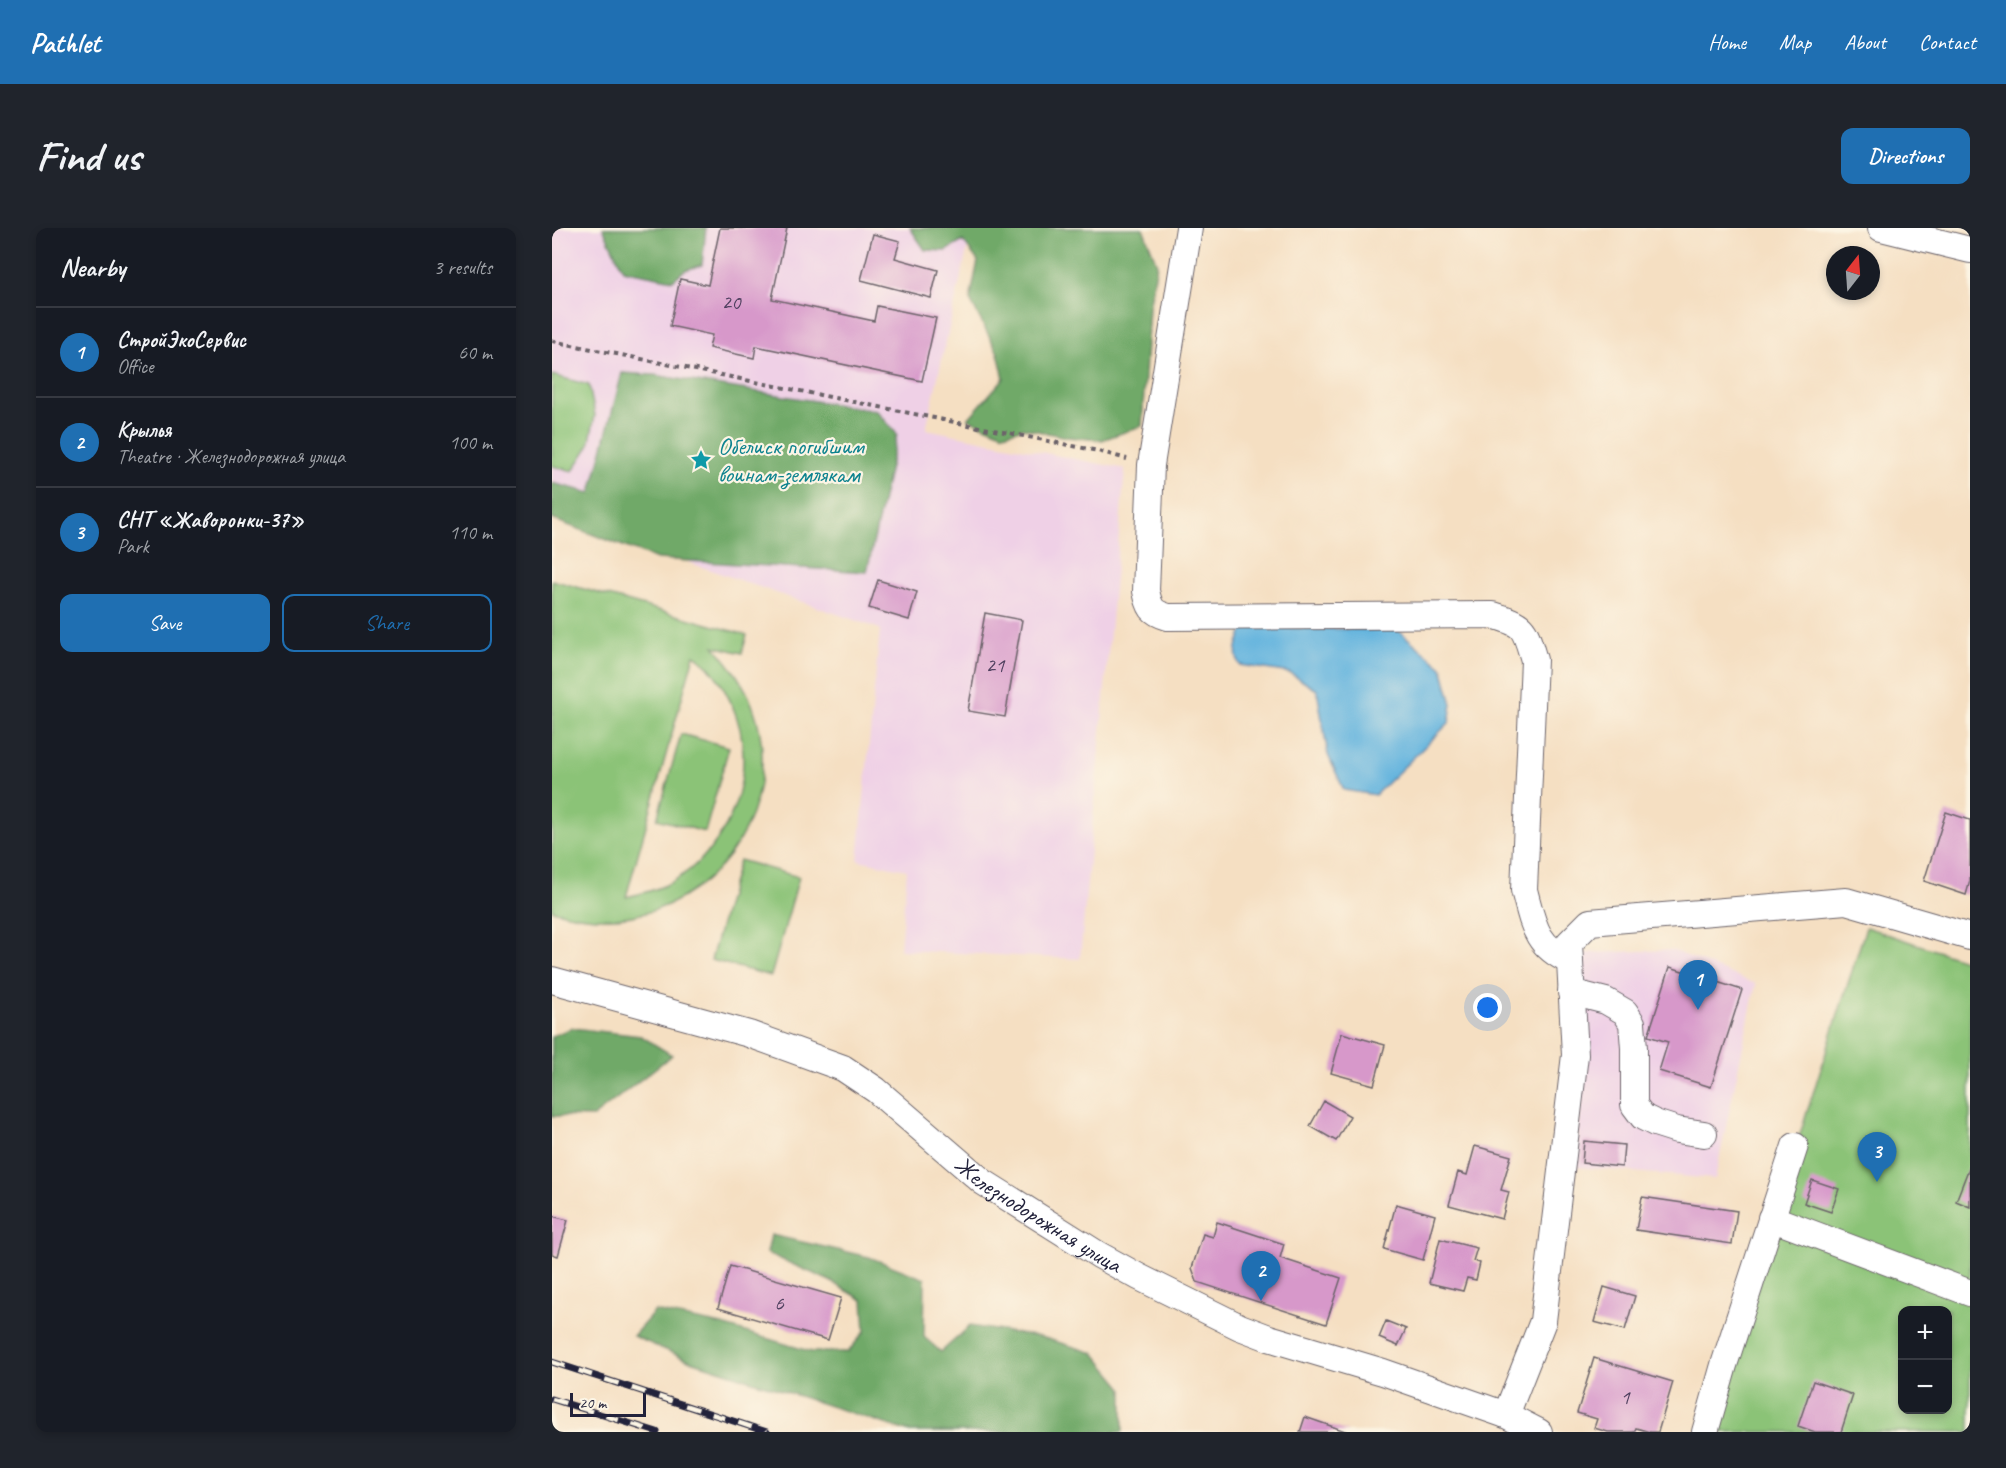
<!DOCTYPE html>
<html lang="en">
<head>
<meta charset="utf-8">
<style>
	body { margin:0; font-family:Caveat,sans-serif; background:#20242c; color:#f1f3f6 }
	.controls { position:absolute; right:18px; bottom:18px; display:grid; overflow:hidden; border-radius:12px; box-shadow:0 3px 9px #0003 }
	.controls button { width:54px; height:54px; display:grid; place-items:center; padding:0; border:0; border-bottom:2px solid #363941; background:#171b24; color:#f1f3f6; font:30px sans-serif }
	.compass { position:absolute; left:1274px; top:18px; width:54px; height:54px; border-radius:50%; background:#171b24; box-shadow:0 3px 9px #0003; rotate:17deg }
	.scale { position:absolute; left:18px; bottom:15px; width:76px; box-sizing:border-box; padding-left:6px; border:3px solid #22223b; border-top:0; font-size:16px; line-height:21px; white-space:nowrap; color:#22223b; -webkit-text-stroke:4px #fcf5e5; paint-order:stroke }
	.you { position:absolute; left:936px; top:780px; width:21px; height:21px; margin:-15px; border:4px solid #fff; border-radius:50%; background:#1a73e8; box-shadow:0 0 0 9px #1a73e833 }
	.badge { display:grid; place-items:center; width:39px; height:39px; border-radius:50%; background:#1f6fb2; color:#fff; font-size:20px; font-weight:700 }
	.pin { position:absolute; translate:-50% -50px; filter:drop-shadow(0 2px 3px #0008) }
	.pin::after { content:''; position:absolute; top:32px; width:21px; height:18px; background:inherit; clip-path:polygon(0 0,100% 0,50% 100%) }
	.list { margin:0; padding:0; list-style:none }
	h2 { display:flex; justify-content:space-between; align-items:center; height:78px; margin:0; padding:0 24px; font-size:26px }
	h2 small { font-size:20px; font-weight:400; color:#9ea1a6 }
	.list li { display:grid; grid-template-columns:39px 1fr auto; gap:18px; align-items:center; box-sizing:border-box; height:90px; padding:0 24px; border-top:2px solid #363941 }
	.list b { display:block; font-size:22px; white-space:nowrap }
	.list p { margin:0; font-size:20px; white-space:nowrap; color:#9ea1a6 }
	.list em { font-size:20px; font-style:normal; color:#9ea1a6 }
	.actions { display:flex; gap:12px; padding:18px 24px }
	.actions a { flex:1; padding:14px 0; border:2px solid #1f6fb2; border-radius:12px; text-align:center; font-size:21px; color:#1f6fb2 }
	.actions .main { background:#1f6fb2; color:#fff }
	.map { position:relative; flex:none; width:1418px; height:1204px; overflow:hidden; border-radius:12px }
	header { display:flex; align-items:center; gap:36px; box-sizing:border-box; height:84px; padding:0 30px; background:#1f6fb2; color:#fff }
	header strong { font-size:28px }
	nav { display:flex; gap:33px; margin-inline-start:auto; font-size:21px }
	.intro { display:flex; align-items:center; justify-content:space-between; box-sizing:border-box; height:144px; padding:0 36px }
	h1 { margin:0; font-size:42px }
	.button { padding:15px 27px; border-radius:12px; background:#1f6fb2; color:#fff; font-size:21px; font-weight:700 }
	main { display:flex; gap:36px; padding:0 36px }
	aside { flex:1; background:#171b24; border-radius:12px; box-shadow:0 3px 9px #0003 }
	.map>svg:first-child { display:block }
	.built { fill:#efd0e6 }
	.green { fill:#8bc377; stroke:#567259; stroke-width:1.5; fill-rule:evenodd }
	.forest { fill:#70a968; stroke:#496652; stroke-width:1.5 }
	.water { fill:#64b4de; stroke:#436b8c; stroke-width:1.5 }
	.building { fill:#d798ca }
	.lines { fill:none; stroke-linecap:round; stroke-linejoin:round }
	.minor-casing { stroke:#6c646a; stroke-width:28 }
	.path { stroke:#6c646a; stroke-width:4; stroke-dasharray:4.5 4.5; stroke-linecap:butt }
	.minor { stroke:#fff; stroke-width:26 }
	.rail-casing { stroke:#22223b; stroke-width:7 }
	.rail { stroke:#fcf5e5; stroke-width:4.5; stroke-dasharray:14; stroke-linecap:butt }
	.labels { text-anchor:middle; stroke-width:4.5; stroke-linejoin:round; paint-order:stroke }
	.number-label { font-size:21px; fill:#4f405f }
	.culture-label { font-size:24px; fill:#0d838f; stroke:#fcf5e5; text-anchor:start }
	.street-label { font-size:24px; fill:#22223b; stroke:#fcf5e5 }
</style>
</head>
<body>
<header>
<strong>Pathlet</strong>
<nav><a>Home</a><a>Map</a><a>About</a><a>Contact</a></nav>
</header>
<div class="intro"><h1>Find us</h1><a class="button">Directions</a></div>
<main>
<aside>
<h2>Nearby<small>3 results</small></h2>
<ul class="list">
<li><span class="badge">1</span><div><b>СтройЭкоСервис</b><p>Office</p></div><em>60 m</em></li>
<li><span class="badge">2</span><div><b>Крылья</b><p>Theatre · Железнодорожная улица</p></div><em>100 m</em></li>
<li><span class="badge">3</span><div><b>СНТ «Жаворонки-37»</b><p>Park</p></div><em>110 m</em></li>
</ul>
<div class="actions"><a class="main">Save</a><a>Share</a></div>
</aside>
<div class="map">
<svg width="1418" height="1204" viewBox="0 0 1418 1204">
	<rect width="100%" height="100%" fill="#fcf5e5"/>
	<filter id="ink" filterUnits="userSpaceOnUse"><feTurbulence type="fractalNoise" baseFrequency=".0167" numOctaves="2"/><feDisplacementMap in="SourceGraphic" scale="12" xChannelSelector="R" yChannelSelector="G"/><feConvolveMatrix kernelMatrix="1 2 1 2 8 2 1 2 1" color-interpolation-filters="sRGB"/></filter>
	<filter id="wash" filterUnits="userSpaceOnUse"><feTurbulence type="fractalNoise" baseFrequency=".008" numOctaves="4" result="noise"/><feDisplacementMap in="SourceGraphic" scale="24" xChannelSelector="R" yChannelSelector="G"/><feGaussianBlur stdDeviation="1.35" result="paint"/><feColorMatrix in="noise" values="0 0 0 0 0 0 0 0 0 0 0 0 0 0 0 0 0 1.4 0 .05"/><feComposite in="paint" operator="in"/></filter>
	<g filter="url(#wash)">
		<rect width="100%" height="100%" fill="#f5dfc2"/>
		<!-- built -->
		<path class="built" d="M 0,0 L 420,0 L 374,201 L 573,241 L 528,731 L 348,722 L 355,642 L 306,632 L 328,401 L 0,287 Z
			M 1120,722 L 1204,756 L 1163,951 L 1024,939 L 1032,834 L 1026,759 L 1033,725 Z"/>
		<!-- green -->
		<path class="green" d="M 0,147 L 37,157 L 43,187 L 37,218 L 21,243 L 0,238 Z
			M 0,352 L 195,407 L 190,425 L 162,418 C 178,437 193,456 201,479 C 231,560 184,654 103,682 C 69,694 34,692 0,682 ZM 142,427 C 159,437 172,459 180,477 C 209,542 179,621 118,655 C 104,662 89,666 74,669 Z
			M 129,506 L 177,519 L 153,604 L 105,591 Z
			M 187,632 L 247,649 L 219,748 L 159,732 Z
			M 1314,699 L 1418,734 L 1418,1204 L 1153,1204 ZM 1350,1082 L 1396,1082 L 1396,1182 L 1350,1182 Z"/>
		<!-- forest -->
		<path class="forest" d="M 51,0 L 154,0 L 150,37 L 133,42 L 121,52 L 71,42 Z
			M 358,0 L 591,0 L 605,36 L 597,80 L 590,198 L 550,212 L 515,209 L 471,200 L 452,206 L 416,191 L 452,150 L 446,125 L 418,72 L 426,33 L 411,13 L 394,23 L 373,22 Z
			M 70,145 L 102,147 L 325,183 L 345,206 L 315,344 L 105,331 L 0,291 L 0,255 L 39,265 Z
			M 20,800 L 89,808 L 120,827 L 41,889 L 0,888 L 0,808 Z
			M 219,1007 L 317,1029 L 373,1051 L 372,1109 L 389,1124 L 418,1098 L 489,1109 L 542,1125 L 571,1160 L 571,1204 L 358,1204 L 139,1133 L 81,1108 L 103,1083 L 170,1097 L 260,1124 L 296,1124 L 313,1103 L 311,1072 L 278,1053 L 215,1025 Z"/>
		<!-- water -->
		<path class="water" d="M 693,399 L 846,402 L 890,439 L 900,476 L 897,495 L 823,567 L 792,562 L 776,527 L 765,462 L 738,445 L 688,437 C 680,424 687,412 693,399 Z"/>
		<g id="blocks">
			<!-- building -->
			<path class="building" d="M 168,0 L 235,0 L 220,71 L 322,93 L 325,78 L 384,90 L 370,153 L 204,118 L 202,130 L 157,120 L 160,107 L 118,98 L 128,51 L 156,57 Z
				M 321,6 L 348,13 L 343,30 L 386,42 L 379,70 L 309,52 Z
				M 326,352 L 365,364 L 357,392 L 317,380 Z
				M 433,385 L 470,392 L 453,489 L 416,483 Z
				M 1394,584 L 1418,592 L 1418,653 L 1414,667 L 1372,653 Z
				M 1118,739 L 1190,762 L 1159,859 L 1107,843 L 1116,814 L 1096,808 Z
				M 790,805 L 833,817 L 822,857 L 779,845 Z
				M 772,873 L 798,888 L 784,913 L 758,898 Z
				M 1032,913 L 1072,917 L 1070,939 L 1030,935 Z
				M 923,918 L 959,928 L 949,962 L 957,964 L 950,991 L 897,977 L 906,944 L 915,947 Z
				M 1418,937 L 1418,979 L 1404,973 Z
				M 1260,952 L 1287,961 L 1279,984 L 1252,975 Z
				M 1090,969 L 1185,983 L 1180,1016 L 1084,1002 Z
				M 844,976 L 883,987 L 871,1032 L 832,1021 Z
				M 0,988 L 16,992 L 6,1028 L 0,1026 Z
				M 665,994 L 732,1016 L 728,1030 L 789,1050 L 774,1096 L 645,1054 L 640,1040 L 651,1006 L 661,1009 Z
				M 888,1011 L 925,1020 L 921,1033 L 928,1035 L 924,1052 L 915,1050 L 911,1063 L 877,1055 Z
				M 178,1038 L 289,1070 L 276,1112 L 166,1080 Z
				M 1052,1059 L 1083,1068 L 1073,1102 L 1042,1094 Z
				M 834,1093 L 854,1101 L 846,1118 L 827,1110 Z
				M 1042,1130 L 1121,1154 L 1106,1204 L 1098,1204 L 1084,1200 L 1082,1204 L 1056,1204 L 1042,1200 L 1045,1191 L 1025,1185 Z
				M 1261,1153 L 1301,1167 L 1289,1204 L 1263,1204 L 1246,1198 Z
				M 753,1189 L 796,1204 L 748,1204 Z"/>
		</g>
	</g>
	<g filter="url(#ink)">
		<use href="#blocks" fill-opacity="0" stroke="#6c646a" stroke-width="1.5"/>
		<g class="lines">
			<defs>
				<g id="minor">
					<path d="M 637,0 L 599,237 L 594,363 C 598,380 599,384 616,389 L 941,387 C 974,397 972,399 982,432 L 972,662 C 981,695 983,718 1018,733"/>
					<path d="M 1329,0 L 1418,22"/>
					<path id="s1" d="M 0,752 L 197,806 L 291,840 L 324,862 L 431,954 L 547,1027 L 587,1049 L 688,1099 L 717,1110 L 831,1144 L 954,1187 L 987,1204"/>
					<path d="M 1019,764 L 1054,773 L 1073,784 L 1080,795 L 1082,820 L 1082,877 L 1091,889 L 1103,895 L 1125,902 L 1152,906"/>
					<path d="M 1219,990 L 1418,1065"/>
					<path d="M 954,1187 L 991,1093 L 1023,827 L 1017,715 L 1038,694 L 1294,673 L 1418,709"/>
					<path d="M 1153,1204 L 1172,1137 L 1243,918"/>
				</g>
			</defs>
			<!-- minor casing -->
			<use href="#minor" class="minor-casing"/>
			<!-- path -->
			<path class="path" d="M 0,113 L 546,223 L 575,231"/>
			<!-- minor -->
			<use href="#minor" class="minor"/>
			<defs>
				<path id="rail" d="M 0,1134 L 215,1204
					M 0,1171 L 105,1204"/>
			</defs>
			<!-- rail casing -->
			<use href="#rail" class="rail-casing"/>
			<!-- rail -->
			<use href="#rail" class="rail"/>
		</g>
	</g>
	<!-- icons -->
	<defs>
		<symbol id="sight-bare" viewBox="-9 -9 18 18"><path d="M0-6L1.8-2.2L6-1.7L2.9 1.2L3.7 5.4L0 3.3L-3.7 5.4L-2.9 1.2L-6-1.7L-1.8-2.2Z" fill="#0f9aa8" stroke="#fcf5e5" stroke-width="2.5" paint-order="stroke"/></symbol>
	</defs>
	<g fill-rule="evenodd">
		<use href="#sight-bare" x="134" y="217" width="30" height="30"/>
	</g>
	<g class="labels">
		<!-- number labels -->
		<g class="number-label">
			<text x="179" y="81">20</text>
			<text x="443" y="444">21</text>
			<text x="227" y="1082">6</text>
			<text x="1073" y="1176">1</text>
		</g>
		<!-- culture labels -->
		<g class="culture-label">
			<text x="166" y="226">Обелиск погибшим<tspan x="166" dy="28">воинам-землякам</tspan></text>
		</g>
		<!-- street labels -->
		<g class="street-label">
			<text dy="8" stroke="none"><textPath href="#s1" startOffset="549">Железнодорожная улица</textPath></text>
		</g>
	</g>
</svg>
<div class="controls">
<button>+</button>
<button>−</button>
</div>
<svg class="compass" viewBox="-18 -18 36 36"><path d="M0-13l5 13h-10z" fill="#e53935"/><path d="M0 13l5-13h-10z" fill="#9ea1a6"/></svg>
<div class="scale">20 m</div>
<div class="you"></div>
<div class="pin badge" style="left:1146px;top:782px">1</div>
<div class="pin badge" style="left:709px;top:1073px">2</div>
<div class="pin badge" style="left:1325px;top:954px">3</div>
</div>
</main>
</body>
</html>
